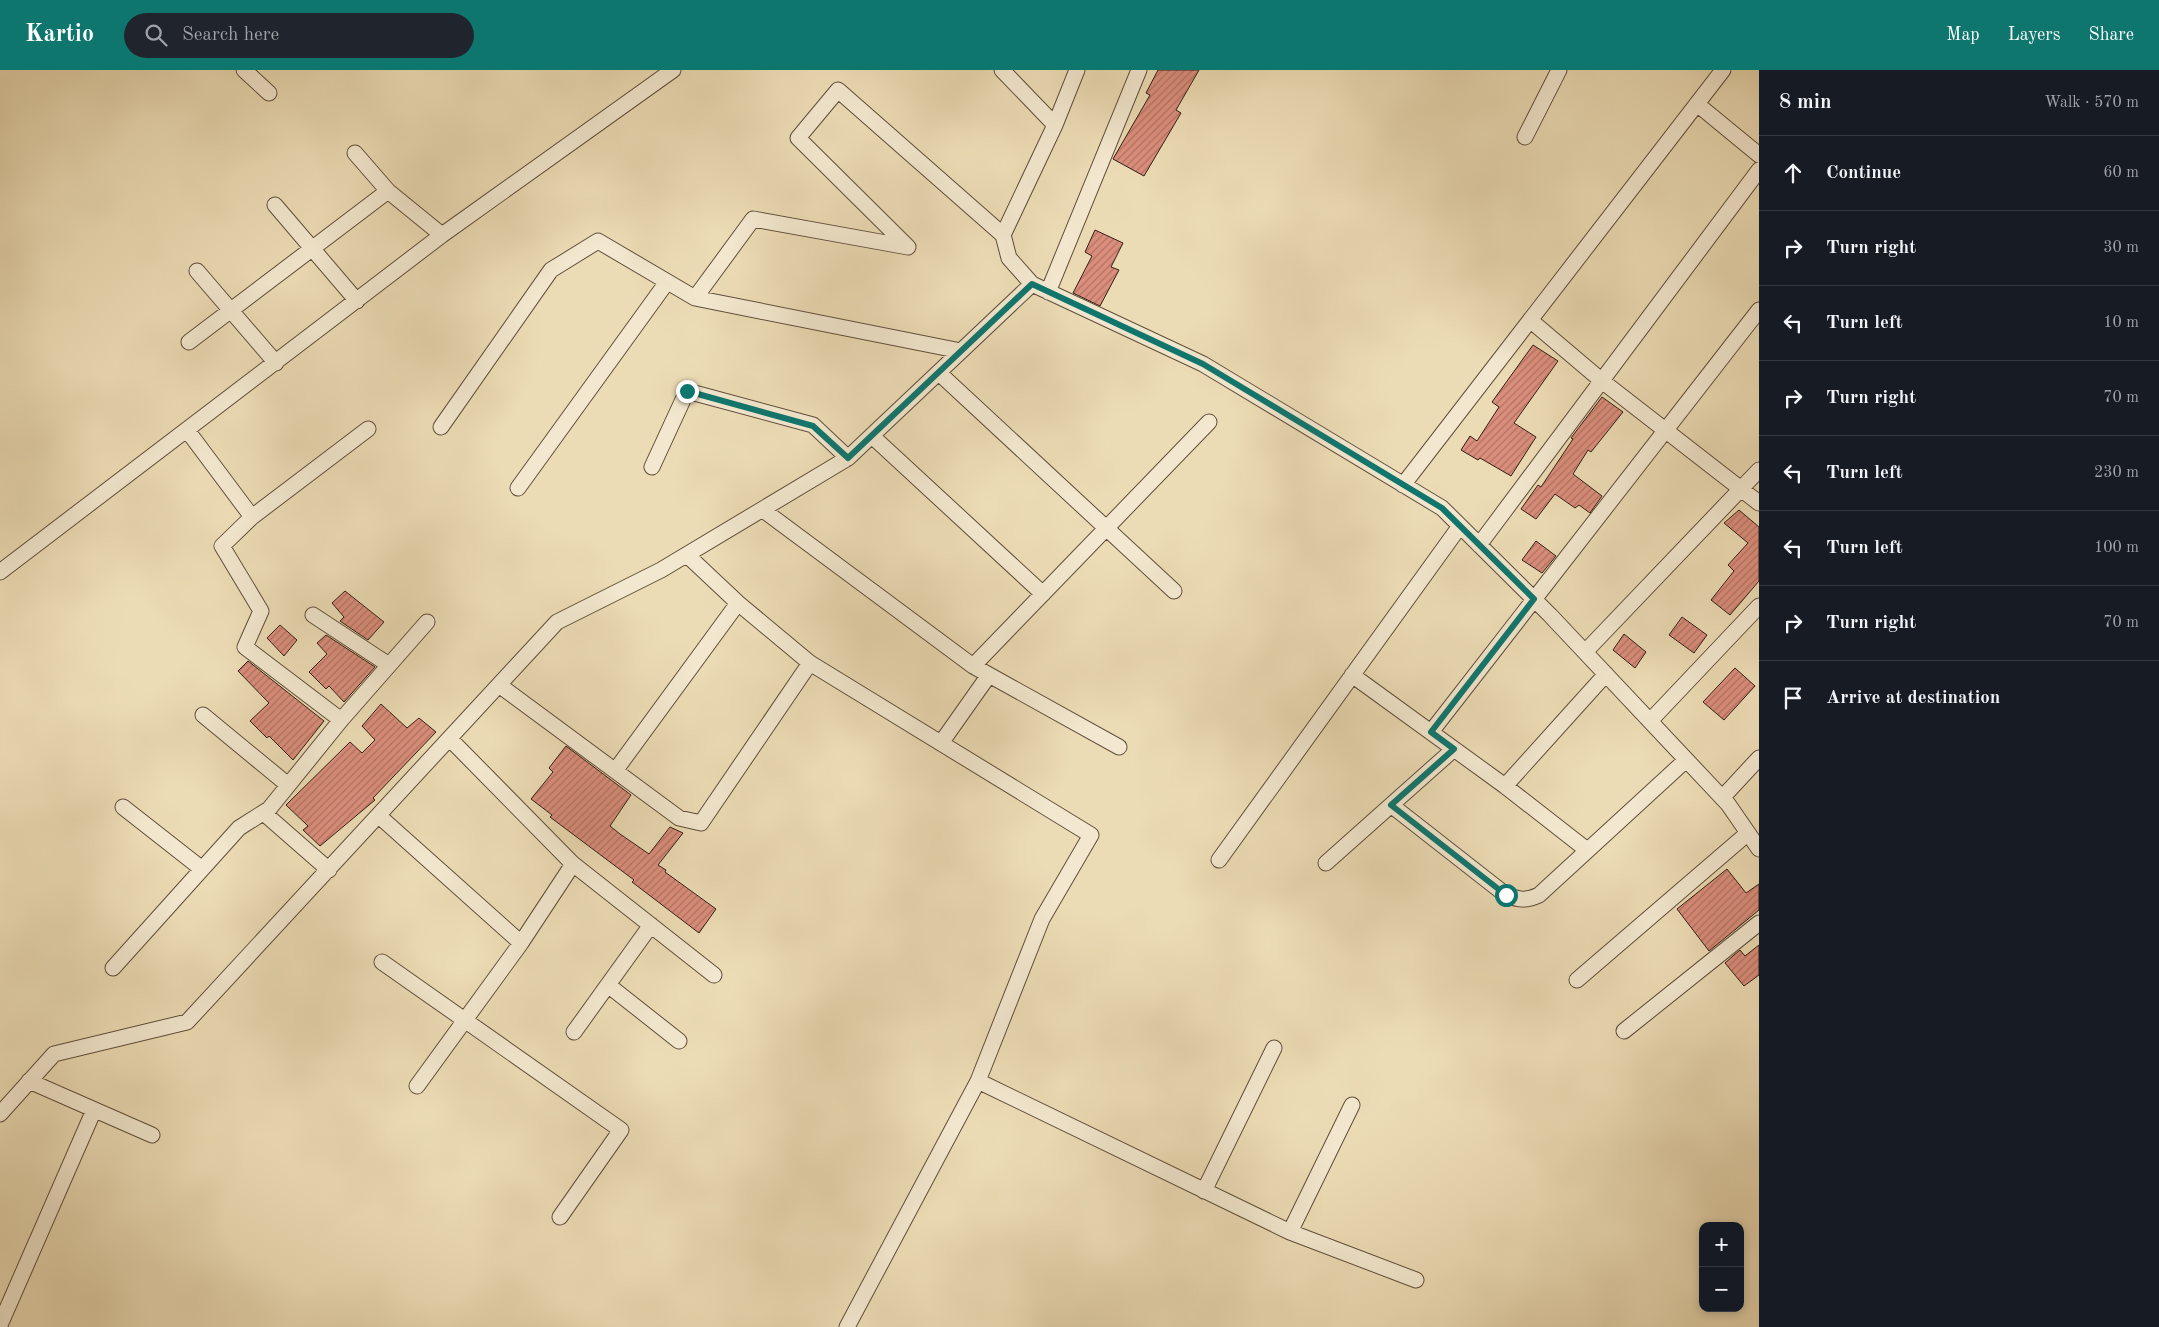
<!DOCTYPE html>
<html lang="en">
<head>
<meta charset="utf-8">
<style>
	body { margin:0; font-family:"Old Standard TT",serif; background:#20242c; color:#f1f3f6 }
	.controls { position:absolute; right:15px; bottom:15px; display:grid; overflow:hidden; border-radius:10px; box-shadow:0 2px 8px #0003 }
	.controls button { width:45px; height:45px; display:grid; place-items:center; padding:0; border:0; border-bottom:1px solid #363941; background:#171b24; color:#f1f3f6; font:25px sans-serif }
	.stop { position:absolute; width:15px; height:15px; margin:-11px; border:4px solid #0f766e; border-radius:50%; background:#fff }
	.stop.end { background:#0f766e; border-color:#fff; box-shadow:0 1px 5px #0008 }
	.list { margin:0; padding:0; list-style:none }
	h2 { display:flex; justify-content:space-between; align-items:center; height:65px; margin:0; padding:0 20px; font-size:21px }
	h2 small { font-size:16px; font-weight:400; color:#9ea1a6 }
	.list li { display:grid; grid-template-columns:32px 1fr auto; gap:15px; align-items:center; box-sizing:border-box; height:75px; padding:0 20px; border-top:1px solid #363941 }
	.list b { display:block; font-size:19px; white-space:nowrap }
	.list em { font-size:16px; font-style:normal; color:#9ea1a6 }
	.icon { flex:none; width:28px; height:28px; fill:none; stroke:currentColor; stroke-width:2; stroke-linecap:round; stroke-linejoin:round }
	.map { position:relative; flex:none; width:1759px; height:1257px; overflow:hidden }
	header { display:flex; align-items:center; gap:30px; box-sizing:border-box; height:70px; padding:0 25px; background:#0f766e; color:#fff }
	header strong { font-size:24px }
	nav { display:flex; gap:28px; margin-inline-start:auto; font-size:18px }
	.search { width:350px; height:45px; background:#20242c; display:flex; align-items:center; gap:12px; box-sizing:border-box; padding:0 18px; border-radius:28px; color:#9ea1a6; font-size:19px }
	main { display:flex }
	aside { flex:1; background:#171b24 }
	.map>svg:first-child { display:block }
	.building { fill:url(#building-hatch); stroke:#321e12 }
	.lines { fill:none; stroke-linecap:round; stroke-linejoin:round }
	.street-casing { stroke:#604e3b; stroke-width:17 }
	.street { stroke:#f3e8cf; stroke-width:15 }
	.route { stroke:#0f766e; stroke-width:6 }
</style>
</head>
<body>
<header>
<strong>Kartio</strong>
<div class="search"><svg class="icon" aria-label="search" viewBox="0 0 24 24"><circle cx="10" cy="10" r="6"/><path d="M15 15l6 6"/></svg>Search here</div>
<nav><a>Map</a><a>Layers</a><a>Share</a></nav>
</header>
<main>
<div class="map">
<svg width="1759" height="1257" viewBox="0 0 1759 1257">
	<defs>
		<pattern id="building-hatch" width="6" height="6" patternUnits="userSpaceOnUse" patternTransform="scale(1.25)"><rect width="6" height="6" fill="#db8e7c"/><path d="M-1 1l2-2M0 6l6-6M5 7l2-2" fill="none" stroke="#b27364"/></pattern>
	</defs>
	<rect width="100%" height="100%" fill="#ecdcb5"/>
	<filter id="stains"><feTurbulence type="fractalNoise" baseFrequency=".004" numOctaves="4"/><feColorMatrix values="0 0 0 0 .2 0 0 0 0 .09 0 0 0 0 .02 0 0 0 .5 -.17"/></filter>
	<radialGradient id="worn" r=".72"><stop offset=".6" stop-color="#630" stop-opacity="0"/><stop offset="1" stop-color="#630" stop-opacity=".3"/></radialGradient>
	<!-- building -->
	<path class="building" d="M 1158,0 L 1199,0 L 1176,40 L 1181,43 L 1144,106 L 1113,89 L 1150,25 L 1146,23 Z
		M 1095,160 L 1123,173 L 1111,197 L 1119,200 L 1100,236 L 1073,223 L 1092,186 L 1085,182 Z
		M 1533,275 L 1558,291 L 1514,353 L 1536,367 L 1511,406 L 1480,388 L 1478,390 L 1461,380 L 1470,366 L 1477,371 L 1499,337 L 1492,332 Z
		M 1602,327 L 1623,342 L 1591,382 L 1588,380 L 1573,404 L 1602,426 L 1590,443 L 1579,435 L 1575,438 L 1555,424 L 1536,449 L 1521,439 L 1538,415 L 1541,417 L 1573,369 L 1571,368 Z
		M 1739,440 L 1759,457 L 1759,511 L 1730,545 L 1711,530 L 1734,501 L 1728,495 L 1748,473 L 1724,453 Z
		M 1536,471 L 1556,486 L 1542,503 L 1522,490 Z
		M 345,521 L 384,552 L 368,570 L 340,551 L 344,547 L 332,533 Z
		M 1682,547 L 1707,565 L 1694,583 L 1669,565 Z
		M 280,555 L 297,570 L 284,586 L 267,568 Z
		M 1624,564 L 1646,582 L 1635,598 L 1613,580 Z
		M 326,565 L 375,597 L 344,632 L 329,616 L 326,619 L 309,602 L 327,584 L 317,573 Z
		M 248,591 L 324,651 L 293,690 L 269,666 L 267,668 L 250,651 L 269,633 L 238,601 Z
		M 1735,598 L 1755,616 L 1724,650 L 1703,632 Z
		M 381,634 L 407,658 L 419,648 L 436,662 L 373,728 L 375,730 L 320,776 L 303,760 L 308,756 L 286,735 L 350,672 L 362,683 L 375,670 L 362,656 Z
		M 566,676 L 631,725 L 610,756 L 620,764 L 649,784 L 670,757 L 683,763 L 658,795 L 666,800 L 665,802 L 716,839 L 699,863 L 632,812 L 634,810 L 550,747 L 552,745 L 531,729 L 553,702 L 549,698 Z
		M 1727,799 L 1746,823 L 1759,814 L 1759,840 L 1709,881 L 1677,839 Z
		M 1759,875 L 1759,905 L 1744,916 L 1725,893 L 1740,880 L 1745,886 Z"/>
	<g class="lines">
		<defs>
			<path id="street" d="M 244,0 L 269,23
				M 1002,0 L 1055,55 L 1003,165 L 1009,188 L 1032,214
				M 1697,34 L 1759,85
				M 1055,55 L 1077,0
				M 1525,67 L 1559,0
				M 355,83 L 388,121 L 442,165
				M 275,135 L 357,231
				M 197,201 L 276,293
				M 1048,222 L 1139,0
				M 695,228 L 753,149 L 908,177 L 798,68 L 838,20 L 1003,165
				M 1530,250 L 1602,311 L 1759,433
				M 189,272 L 388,121
				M 939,303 L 1174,521
				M 441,357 L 551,200 L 598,171 L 695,228 L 961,281
				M 187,360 L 252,447 L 222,476 L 261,541 L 245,577 L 341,650
				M 872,366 L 1043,524
				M 652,397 L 687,321 L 813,355 L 848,388
				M 1403,415 L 1723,0
				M 518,418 L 667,212
				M 763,440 L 973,596 L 1119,677
				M 252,447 L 368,359
				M 1479,475 L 1759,100
				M 687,485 L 738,533 L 810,593 L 1091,765 L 1042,849 L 978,1011 L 1290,1162 L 1416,1210
				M 0,502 L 442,165 L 673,0
				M 313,545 L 389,595
				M 1585,582 L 1759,400
				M 973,596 L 1209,352
				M 1352,605 L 1505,716 L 1587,780
				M 499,615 L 679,748 L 701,753 L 810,593
				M 203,645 L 288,715
				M 1650,651 L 1759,536
				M 1431,662 L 1759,240
				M 450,669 L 573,794 L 714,905
				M 941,673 L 989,605
				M 615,701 L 738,533
				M 1505,716 L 1606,604
				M 1722,728 L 1759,688
				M 1391,735 L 1506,825 C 1519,830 1526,831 1539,825 L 1686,690
				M 123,737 L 202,799
				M 379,746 L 521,873
				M 1219,790 L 1460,456
				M 1326,793 L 1454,679
				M 329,800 L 265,744 L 341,650 L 427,552
				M 382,892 L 621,1060 L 560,1147
				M 113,898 L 239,758 L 269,739
				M 1577,910 L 1748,763
				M 608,915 L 679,971
				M 1624,961 L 1759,853
				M 574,962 L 651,855
				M 29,1011 L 152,1065
				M 417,1016 L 521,873 L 573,794
				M 0,1044 L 54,984 L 187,952 L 557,552 L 661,500 L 848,388 L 1032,214 L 1203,294 L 1442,438 L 1550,545 L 1728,734 L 1759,779
				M 1204,1121 L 1274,978
				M 1290,1162 L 1352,1035
				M 0,1255 L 94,1040
				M 847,1257 L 978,1011"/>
		</defs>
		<!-- street casing -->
		<use href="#street" class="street-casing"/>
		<!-- street -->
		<use href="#street" class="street"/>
	</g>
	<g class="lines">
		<!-- route -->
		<path class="route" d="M 687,321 L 813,356 L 848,388 L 1032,214 L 1203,294 L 1442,438 L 1534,529 L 1431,662 L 1454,679 L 1391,735 L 1506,825"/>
	</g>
	<rect width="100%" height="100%" filter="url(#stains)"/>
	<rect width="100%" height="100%" fill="url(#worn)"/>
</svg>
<div class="controls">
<button>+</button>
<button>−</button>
</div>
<div class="stop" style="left:1506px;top:825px"></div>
<div class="stop end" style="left:687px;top:321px"></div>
</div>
<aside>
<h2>8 min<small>Walk · 570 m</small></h2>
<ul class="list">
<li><svg class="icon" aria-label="ahead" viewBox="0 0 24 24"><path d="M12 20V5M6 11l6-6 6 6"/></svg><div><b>Continue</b></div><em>60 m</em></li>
<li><svg class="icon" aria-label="right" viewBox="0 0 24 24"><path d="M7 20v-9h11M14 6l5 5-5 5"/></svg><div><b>Turn right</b></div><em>30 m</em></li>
<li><svg class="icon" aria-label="left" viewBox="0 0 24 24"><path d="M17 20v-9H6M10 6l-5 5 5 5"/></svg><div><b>Turn left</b></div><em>10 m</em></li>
<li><svg class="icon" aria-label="right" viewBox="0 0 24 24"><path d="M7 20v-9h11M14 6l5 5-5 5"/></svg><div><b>Turn right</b></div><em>70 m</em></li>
<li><svg class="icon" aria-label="left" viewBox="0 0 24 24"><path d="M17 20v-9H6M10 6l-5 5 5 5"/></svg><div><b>Turn left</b></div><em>230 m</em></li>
<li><svg class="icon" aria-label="left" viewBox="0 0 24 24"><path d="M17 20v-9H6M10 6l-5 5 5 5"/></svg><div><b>Turn left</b></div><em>100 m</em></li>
<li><svg class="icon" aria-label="right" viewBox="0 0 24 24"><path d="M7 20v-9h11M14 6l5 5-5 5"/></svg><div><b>Turn right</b></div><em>70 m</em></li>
<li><svg class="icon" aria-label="arrive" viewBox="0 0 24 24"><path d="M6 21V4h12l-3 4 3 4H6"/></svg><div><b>Arrive at destination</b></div></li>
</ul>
</aside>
</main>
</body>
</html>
